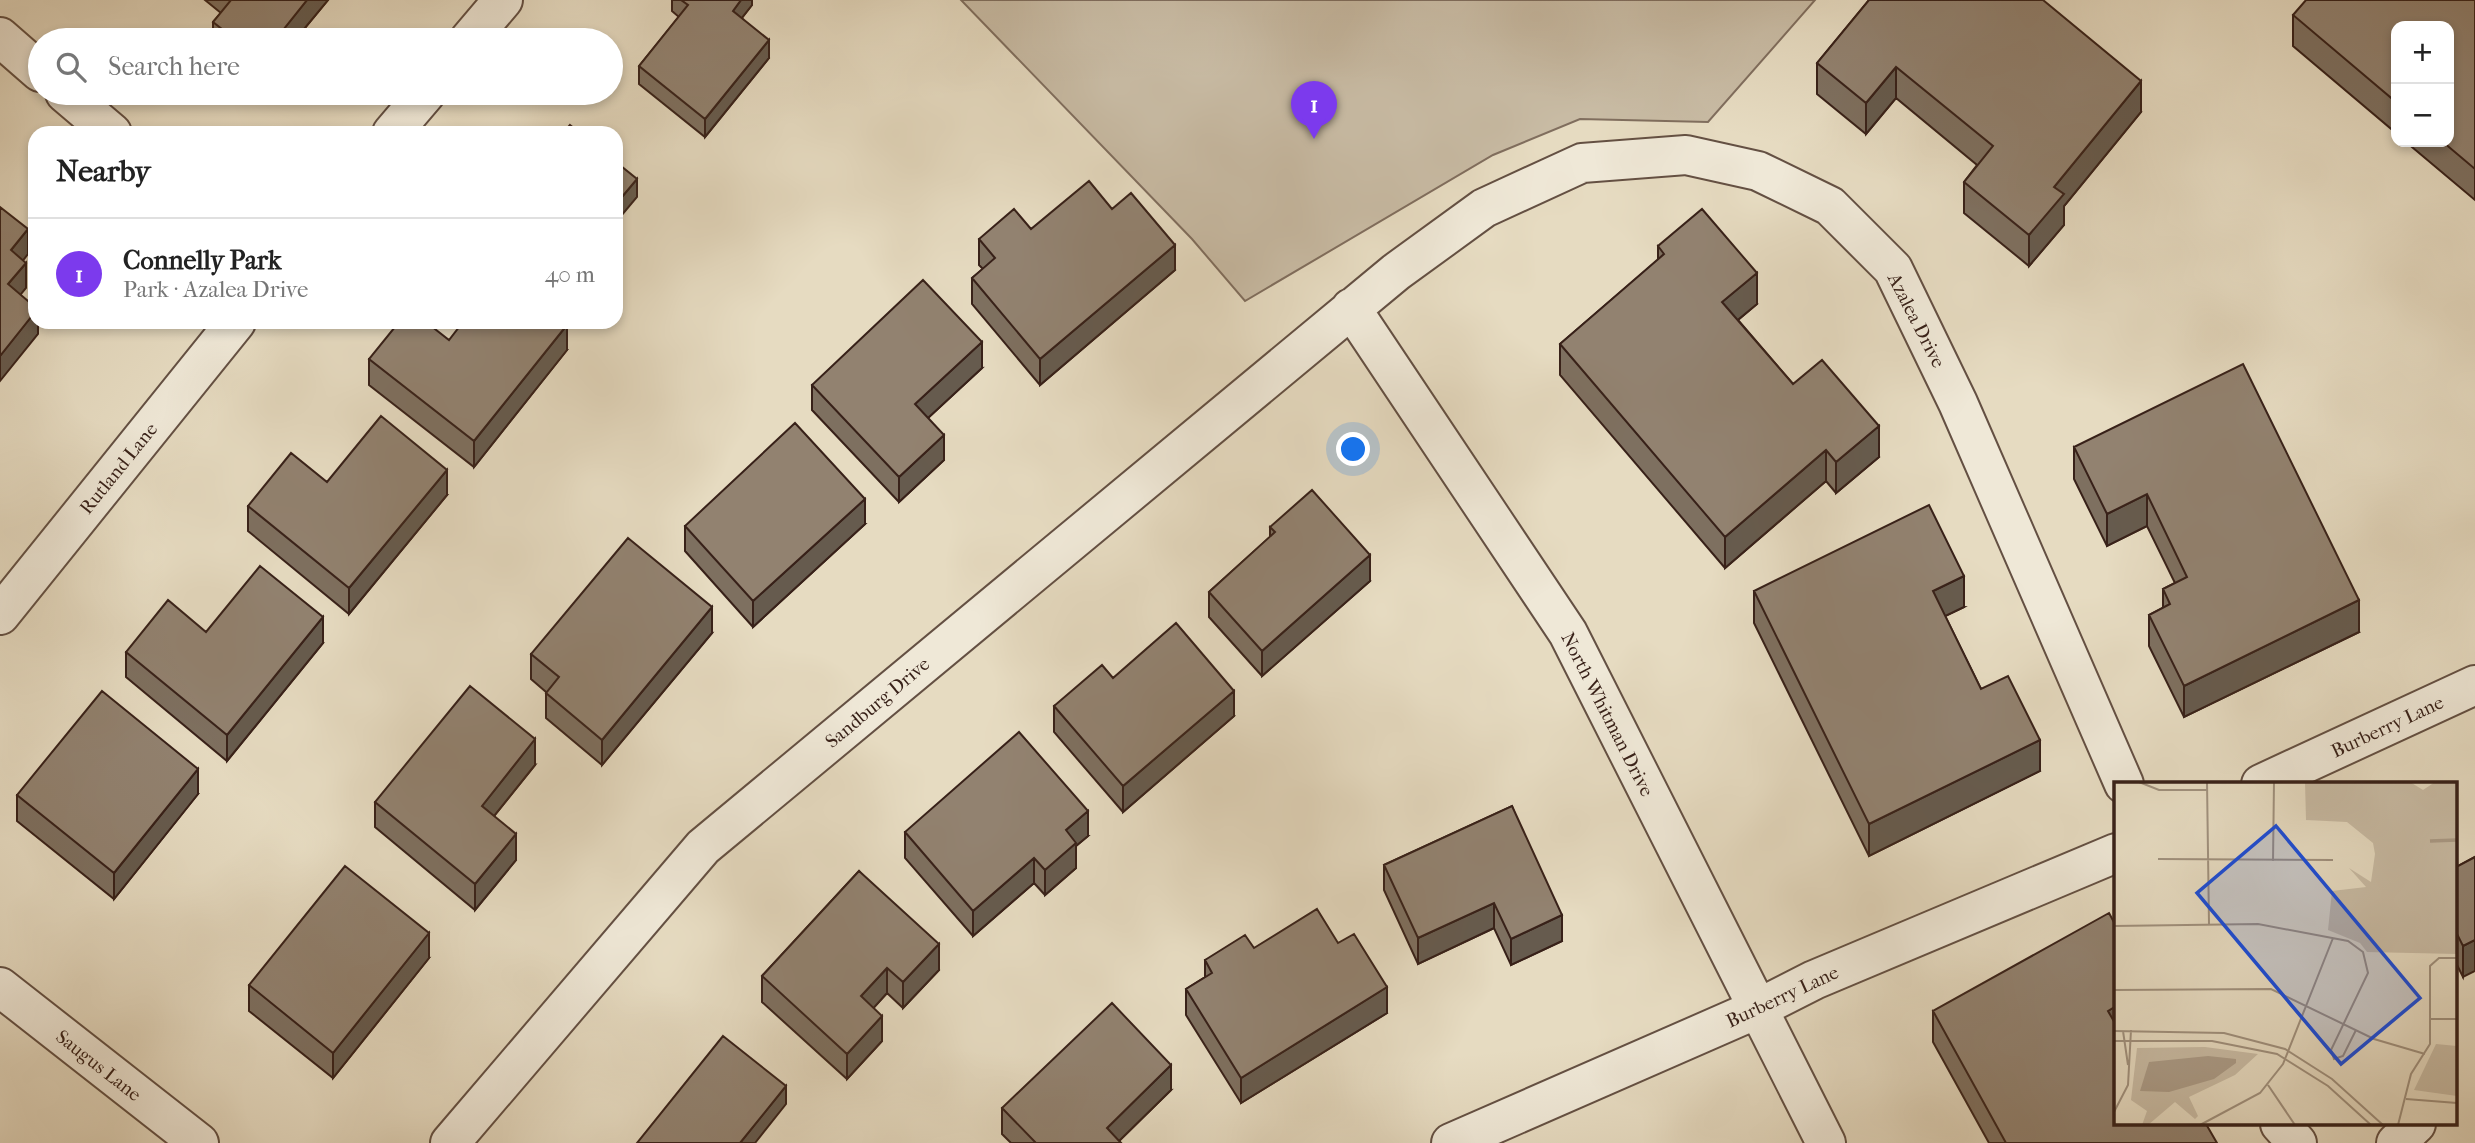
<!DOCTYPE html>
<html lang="en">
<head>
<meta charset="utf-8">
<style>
	body { margin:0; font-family:"IM FELL French Canon",serif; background:#f2f2f2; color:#222 }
	.controls { position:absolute; right:21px; top:21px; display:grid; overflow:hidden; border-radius:14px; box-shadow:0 4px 10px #0003 }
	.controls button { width:63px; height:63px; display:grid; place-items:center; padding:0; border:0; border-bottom:2px solid #e0e0e0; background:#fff; color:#222; font:35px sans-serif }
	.you { position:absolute; left:1354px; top:450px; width:24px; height:24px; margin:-18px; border:5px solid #fff; border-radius:50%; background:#1a73e8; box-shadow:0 0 0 10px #1a73e833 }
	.badge { display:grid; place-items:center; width:46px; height:46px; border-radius:50%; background:#7c3aed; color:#fff; font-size:23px; font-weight:700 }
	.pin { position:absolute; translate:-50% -58px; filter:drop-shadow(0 2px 4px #0008) }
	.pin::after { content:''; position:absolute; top:37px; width:24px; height:21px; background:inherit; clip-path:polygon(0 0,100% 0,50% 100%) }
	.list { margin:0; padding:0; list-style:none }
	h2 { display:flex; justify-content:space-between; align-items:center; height:91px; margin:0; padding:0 28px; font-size:30px }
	h2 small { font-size:23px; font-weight:400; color:#767676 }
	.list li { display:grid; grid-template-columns:46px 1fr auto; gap:21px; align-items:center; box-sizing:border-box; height:112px; padding:0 28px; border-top:2px solid #e0e0e0 }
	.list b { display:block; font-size:26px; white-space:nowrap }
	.list p { margin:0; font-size:23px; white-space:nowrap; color:#767676 }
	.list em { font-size:23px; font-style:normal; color:#767676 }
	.icon { flex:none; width:38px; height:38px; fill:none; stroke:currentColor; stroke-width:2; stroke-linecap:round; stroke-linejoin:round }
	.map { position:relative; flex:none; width:2475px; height:1143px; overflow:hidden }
	.search { position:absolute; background:#fff; box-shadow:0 4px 10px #0003; left:28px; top:28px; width:595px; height:77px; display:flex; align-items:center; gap:18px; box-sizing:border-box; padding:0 24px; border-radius:38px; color:#767676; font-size:26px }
	.panel { position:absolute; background:#fff; box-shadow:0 4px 10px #0003; left:28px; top:126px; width:595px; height:203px; border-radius:21px }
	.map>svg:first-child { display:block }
	.green { fill:#c8bba4; stroke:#806e5e; stroke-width:2 }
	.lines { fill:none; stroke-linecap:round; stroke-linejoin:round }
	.minor-casing { stroke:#645043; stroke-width:42 }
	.minor { stroke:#efe8d7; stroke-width:38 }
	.wall { fill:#7e7060; stroke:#382119; stroke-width:2 }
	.shaded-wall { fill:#665b4e; stroke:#382119; stroke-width:2 }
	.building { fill:#928270; stroke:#382119; stroke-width:2 }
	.labels { text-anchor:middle; stroke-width:6; stroke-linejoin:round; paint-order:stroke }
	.street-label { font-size:19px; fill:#382119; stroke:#efe8d7 }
	.inset-river { fill:none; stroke:#ab9c88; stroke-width:3.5 }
	.inset-road { fill:none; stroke:#a0917e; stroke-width:2 }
	.view { fill:#1d4ed8; fill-opacity:0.15; stroke:#1d4ed8; stroke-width:3.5 }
	.inset-edge { fill:none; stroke:#382119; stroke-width:3.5 }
</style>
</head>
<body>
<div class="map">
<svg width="2475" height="1143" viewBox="0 0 2475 1143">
	<rect width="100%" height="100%" fill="#e6dbc1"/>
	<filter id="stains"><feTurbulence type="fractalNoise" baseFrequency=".00286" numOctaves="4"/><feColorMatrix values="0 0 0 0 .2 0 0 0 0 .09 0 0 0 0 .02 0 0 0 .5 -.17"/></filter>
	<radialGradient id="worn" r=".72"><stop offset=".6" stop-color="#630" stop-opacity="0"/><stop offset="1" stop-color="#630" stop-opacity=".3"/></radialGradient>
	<!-- green -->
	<path class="green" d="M 961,0 L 1815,0 L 1708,122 L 1580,119 L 1493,155 L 1245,301 L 1192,239 Z"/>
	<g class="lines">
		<defs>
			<path id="minor" d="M 0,37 L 40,72
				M 469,40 L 503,0
				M 65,93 L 112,133
				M 392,133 L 426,93
				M 1351,308 L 1568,633 L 1826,1143
				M 0,615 L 236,322
				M 2261,784 L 2475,685
				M 0,987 L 199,1143
				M 2280,1124 L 2297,1143
				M 450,1143 L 703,847 L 1396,272 L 1484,208 L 1582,163 L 1686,155 L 1758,171 L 1830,206 L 1893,269 L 1958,403 L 2124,784
				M 1451,1143 L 1757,1009 L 1814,980 L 2116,853
				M 2396,1143 L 2416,1124"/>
		</defs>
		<!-- minor casing -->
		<use href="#minor" class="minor-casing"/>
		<!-- minor -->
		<use href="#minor" class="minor"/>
	</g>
	<!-- wall -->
	<path class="wall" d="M 205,0 L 328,0 L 295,40 L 213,40 L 213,22 L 221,13 Z
		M 672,0 L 752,0 L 752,5 L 742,18 L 769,58 L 705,137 L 639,84 L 639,66 L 679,17 L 672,11 Z
		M 1869,0 L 2141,112 L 2064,206 L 2064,225 L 2029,266 L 1964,213 L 1964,182 L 1977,165 L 1896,98 L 1866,134 L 1817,94 L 1817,63 Z
		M 2475,0 L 2475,200 L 2406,142 L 2449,142 L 2396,26 L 2396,133 L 2293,46 L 2293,15 Z
		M 1112,209 L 1175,270 L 1040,385 L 972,304 L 972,278 L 983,269 L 979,265 L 979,239 L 1031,229 Z
		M 1658,246 L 1757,304 L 1738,320 L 1793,384 L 1879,457 L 1836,493 L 1826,481 L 1725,568 L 1560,375 L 1560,344 L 1658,260 Z
		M 567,350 L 474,467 L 369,385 L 369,359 Z
		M 982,368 L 928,418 L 944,460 L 899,502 L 812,410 L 812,385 Z
		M 2074,447 L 2359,632 L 2184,717 L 2149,646 L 2149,615 L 2163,608 L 2163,589 L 2175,583 L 2147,526 L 2107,546 L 2074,479 Z
		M 447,495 L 349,614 L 248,531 L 248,506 Z
		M 865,524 L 753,627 L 685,551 L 685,526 Z
		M 1270,527 L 1370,581 L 1262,676 L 1209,617 L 1209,592 L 1270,537 Z
		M 1754,591 L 1964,607 L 1945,616 L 1981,689 L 2040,771 L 1869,856 L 1754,623 Z
		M 206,632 L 323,643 L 227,761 L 126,677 L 126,652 Z
		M 712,633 L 602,765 L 546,718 L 546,692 L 531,679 L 531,654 Z
		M 1113,678 L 1234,716 L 1123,812 L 1054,732 L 1054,706 Z
		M 535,765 L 494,816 L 516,860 L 475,910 L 375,827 L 375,802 Z
		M 198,794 L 114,899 L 17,821 L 17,795 Z
		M 1512,806 L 1562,941 L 1511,965 L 1494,928 L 1418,964 L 1384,890 L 1384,865 Z
		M 905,832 L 1088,836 L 1076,846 L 1076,868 L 1045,895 L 1034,883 L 973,936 L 905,858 Z
		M 2475,857 L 2463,977 L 2456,963 L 2456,867 Z
		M 859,871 L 939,970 L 903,1008 L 887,993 L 873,1008 L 882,1041 L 847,1079 L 762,1002 L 762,976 Z
		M 1338,943 L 1387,1013 L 1241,1103 L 1186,1015 L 1186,989 L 1205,977 L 1205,960 L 1254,948 Z
		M 429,958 L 333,1078 L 249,1011 L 249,985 Z
		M 1933,1011 L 2116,1124 L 2217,1143 L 1989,1143 L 1933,1042 Z
		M 1171,1090 L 1119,1141 L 1121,1143 L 1011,1143 L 1002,1134 L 1002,1108 Z"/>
	<!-- shaded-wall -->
	<path class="shaded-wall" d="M 307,0 L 328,0 L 295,40 L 275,40 Z
		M 741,0 L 752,0 L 752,5 L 733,29 L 733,11 Z
		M 769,40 L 769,58 L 705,137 L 705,119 Z
		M 1896,67 L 1896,98 L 1866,134 L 1866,103 Z
		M 2141,81 L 2141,112 L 2064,206 L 2064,225 L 2029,266 L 2029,235 L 2054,187 Z
		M 637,179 L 637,197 L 616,222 L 616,204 Z
		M 28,229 L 28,254 L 11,276 L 11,250 Z
		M 1175,245 L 1175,270 L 1040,385 L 1040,359 Z
		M 26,263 L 26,288 L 8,310 L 8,284 Z
		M 1757,273 L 1757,304 L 1722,333 L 1722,302 Z
		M 35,312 L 35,322 L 38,322 L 38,334 L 0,381 L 0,356 Z
		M 567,325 L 567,350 L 474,467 L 474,441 Z
		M 982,342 L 982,368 L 915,430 L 915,404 Z
		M 1879,426 L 1879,457 L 1836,493 L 1836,462 Z
		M 944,435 L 944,460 L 899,502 L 899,477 Z
		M 1826,450 L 1826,481 L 1725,568 L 1725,537 Z
		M 447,470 L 447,495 L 349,614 L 349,588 Z
		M 2147,494 L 2147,526 L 2107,546 L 2107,514 Z
		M 865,499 L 865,524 L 753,627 L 753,601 Z
		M 1370,555 L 1370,581 L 1262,676 L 1262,651 Z
		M 1964,576 L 1964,607 L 1933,622 L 1933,591 Z
		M 2359,600 L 2359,632 L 2184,717 L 2184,686 Z
		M 712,607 L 712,633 L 602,765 L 602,740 Z
		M 323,617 L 323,643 L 227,761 L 227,735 Z
		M 1234,691 L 1234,716 L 1123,812 L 1123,786 Z
		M 535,739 L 535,765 L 482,831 L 482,806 Z
		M 2040,740 L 2040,771 L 1869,856 L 1869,824 Z
		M 198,769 L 198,794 L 114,899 L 114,873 Z
		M 1088,811 L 1088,836 L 1076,846 L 1076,868 L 1045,895 L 1045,870 L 1066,830 Z
		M 516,834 L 516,860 L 475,910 L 475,884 Z
		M 1034,858 L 1034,883 L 973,936 L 973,911 Z
		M 1494,903 L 1494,928 L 1418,964 L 1418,938 Z
		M 1562,915 L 1562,941 L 1511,965 L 1511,939 Z
		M 429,933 L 429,958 L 333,1078 L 333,1053 Z
		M 2475,940 L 2475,971 L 2463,977 L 2463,946 Z
		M 939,944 L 939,970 L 903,1008 L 903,982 Z
		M 887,968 L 887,993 L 861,1022 L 861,996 Z
		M 1387,987 L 1387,1013 L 1241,1103 L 1241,1078 Z
		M 2116,1006 L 2116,1037 L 2108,1011 Z
		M 882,1016 L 882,1041 L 847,1079 L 847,1054 Z
		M 1171,1065 L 1171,1090 L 1117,1143 L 1107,1128 Z
		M 786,1086 L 786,1104 L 755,1143 L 740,1143 Z"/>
	<!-- building -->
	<path class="building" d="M 231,0 L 307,0 L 275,40 L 236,40 L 213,22 Z
		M 681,0 L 741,0 L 733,11 L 769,40 L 705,119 L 639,66 L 688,5 Z
		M 1869,0 L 2043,0 L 2141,81 L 2054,187 L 2064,194 L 2029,235 L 1964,182 L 1993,146 L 1896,67 L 1866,103 L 1817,63 Z
		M 2306,0 L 2475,0 L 2475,169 L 2443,142 L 2449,142 L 2449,26 L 2396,26 L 2396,102 L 2293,15 Z
		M 570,125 L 580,133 L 563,133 Z
		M 616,162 L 637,179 L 616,204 Z
		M 1089,181 L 1112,209 L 1131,193 L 1175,245 L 1040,359 L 972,278 L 995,258 L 979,239 L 1014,209 L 1031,229 Z
		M 0,207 L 28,229 L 11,250 L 26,263 L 8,284 L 35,307 L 35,312 L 0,356 Z
		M 1702,209 L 1757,273 L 1722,302 L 1793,384 L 1822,360 L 1879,426 L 1836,462 L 1826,450 L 1725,537 L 1560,344 L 1664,254 L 1658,246 Z
		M 923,280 L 982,342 L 915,404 L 944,435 L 899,477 L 812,385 Z
		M 399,322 L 426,322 L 449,340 L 463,322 L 563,322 L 567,325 L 474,441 L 369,359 Z
		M 2243,364 L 2359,600 L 2184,686 L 2149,615 L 2170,604 L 2163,589 L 2187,577 L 2147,494 L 2107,514 L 2074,447 Z
		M 381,416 L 447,470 L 349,588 L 248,506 L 291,453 L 327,482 Z
		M 795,423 L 865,499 L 753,601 L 685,526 Z
		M 1312,490 L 1370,555 L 1262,651 L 1209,592 L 1275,532 L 1270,527 Z
		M 1929,505 L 1964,576 L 1933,591 L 1981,689 L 2008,676 L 2040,740 L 1869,824 L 1754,591 Z
		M 628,538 L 712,607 L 602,740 L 546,693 L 559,677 L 531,654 Z
		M 260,566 L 323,617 L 227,735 L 126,652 L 168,600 L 206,632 Z
		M 1176,623 L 1234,691 L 1123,786 L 1054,706 L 1102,665 L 1113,678 Z
		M 470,686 L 535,739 L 482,806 L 516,834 L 475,884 L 375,802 Z
		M 102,691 L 198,769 L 114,873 L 17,795 Z
		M 1019,732 L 1088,811 L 1066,830 L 1076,843 L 1045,870 L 1034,858 L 973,911 L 905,832 Z
		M 1512,806 L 1562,915 L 1511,939 L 1494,903 L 1418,938 L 1384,865 Z
		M 2475,857 L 2475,940 L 2463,946 L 2456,932 L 2456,867 Z
		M 345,866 L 429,933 L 333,1053 L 249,985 Z
		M 859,871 L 939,944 L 903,982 L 887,968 L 861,996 L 882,1016 L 847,1054 L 762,976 Z
		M 1317,909 L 1338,943 L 1354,934 L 1387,987 L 1241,1078 L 1186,989 L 1212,973 L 1205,960 L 1245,935 L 1254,948 Z
		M 2109,913 L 2116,926 L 2116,1006 L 2108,1011 L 2116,1025 L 2116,1124 L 2206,1124 L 2217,1143 L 2006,1143 L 1933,1011 Z
		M 1112,1003 L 1171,1065 L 1107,1128 L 1121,1143 L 1036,1143 L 1002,1108 Z
		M 723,1036 L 786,1086 L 740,1143 L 637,1143 Z"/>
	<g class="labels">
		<!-- street labels -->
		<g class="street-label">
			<text transform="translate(1917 320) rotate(63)" y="7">Azalea Drive</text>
			<text transform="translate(118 468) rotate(-51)" y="7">Rutland Lane</text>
			<text transform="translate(877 702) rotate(-40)" y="7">Sandburg Drive</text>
			<text transform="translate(1608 714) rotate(63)" y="7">North Whitman Drive</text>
			<text transform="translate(2387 726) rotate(-25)" y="7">Burberry Lane</text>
			<text transform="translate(1782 996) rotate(-25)" y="7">Burberry Lane</text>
			<text transform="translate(99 1065) rotate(38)" y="7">Saugus Lane</text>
		</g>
	</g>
	<!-- overview -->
	<g transform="translate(2114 782)">
		<rect width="343" height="343" fill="#e6dbc1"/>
		<path d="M 191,0 L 296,0 L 309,8 L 321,0 L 343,0 L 343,172 L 253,170 L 246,161 L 214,148 L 218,109 L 252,105 L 235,86 L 257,100 L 261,72 L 259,61 L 233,40 L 192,38 ZM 322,262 L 343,264 L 343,314 L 300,308 ZM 91,265 L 144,272 L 121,293 L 75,315 L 84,334 L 81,337 L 61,320 L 34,343 L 28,343 L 33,329 L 17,318 L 23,266 Z" fill="#c8bba4"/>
		<path d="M 94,274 L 122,277 L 122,281 L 100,297 L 55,310 L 26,309 L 35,280 Z" fill="#ab9c88"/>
		<path class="inset-river" d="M 316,59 L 343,58"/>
		<path class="inset-road" d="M 25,0 L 45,8 L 93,8M 93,0 L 95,142M 44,77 L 219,78M 159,79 L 160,0M 0,144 L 144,142 L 234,159 L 249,170 L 254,191 L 217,268 L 220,277 L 229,274 L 242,248M 0,208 L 157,207 L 260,257 L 311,272M 317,237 L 343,237M 0,249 L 110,251 L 171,267 L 218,297 L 269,343M 9,249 L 14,283M 0,259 L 98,259 L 163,272 L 214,304 L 257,343M 154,303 L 181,343M 292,317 L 343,321M 0,330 L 14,303 L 17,248M 86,343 L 146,311 L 169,282 L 219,156M 284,343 L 297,292 L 316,262 L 316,184 L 325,176 L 343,176"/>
		<path class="view" d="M 162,44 L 306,216 L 227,282 L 83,111 Z"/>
		<rect width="343" height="343" class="inset-edge"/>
	</g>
	<rect width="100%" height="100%" filter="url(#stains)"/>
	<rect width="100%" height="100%" fill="url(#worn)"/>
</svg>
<div class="controls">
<button>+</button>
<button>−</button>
</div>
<div class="you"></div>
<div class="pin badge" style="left:1314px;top:139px">1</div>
<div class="search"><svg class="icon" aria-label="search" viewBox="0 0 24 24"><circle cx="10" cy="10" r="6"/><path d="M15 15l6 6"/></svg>Search here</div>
<section class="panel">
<h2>Nearby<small></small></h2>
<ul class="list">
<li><span class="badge">1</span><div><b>Connelly Park</b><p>Park · Azalea Drive</p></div><em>40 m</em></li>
</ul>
</section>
</div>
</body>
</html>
